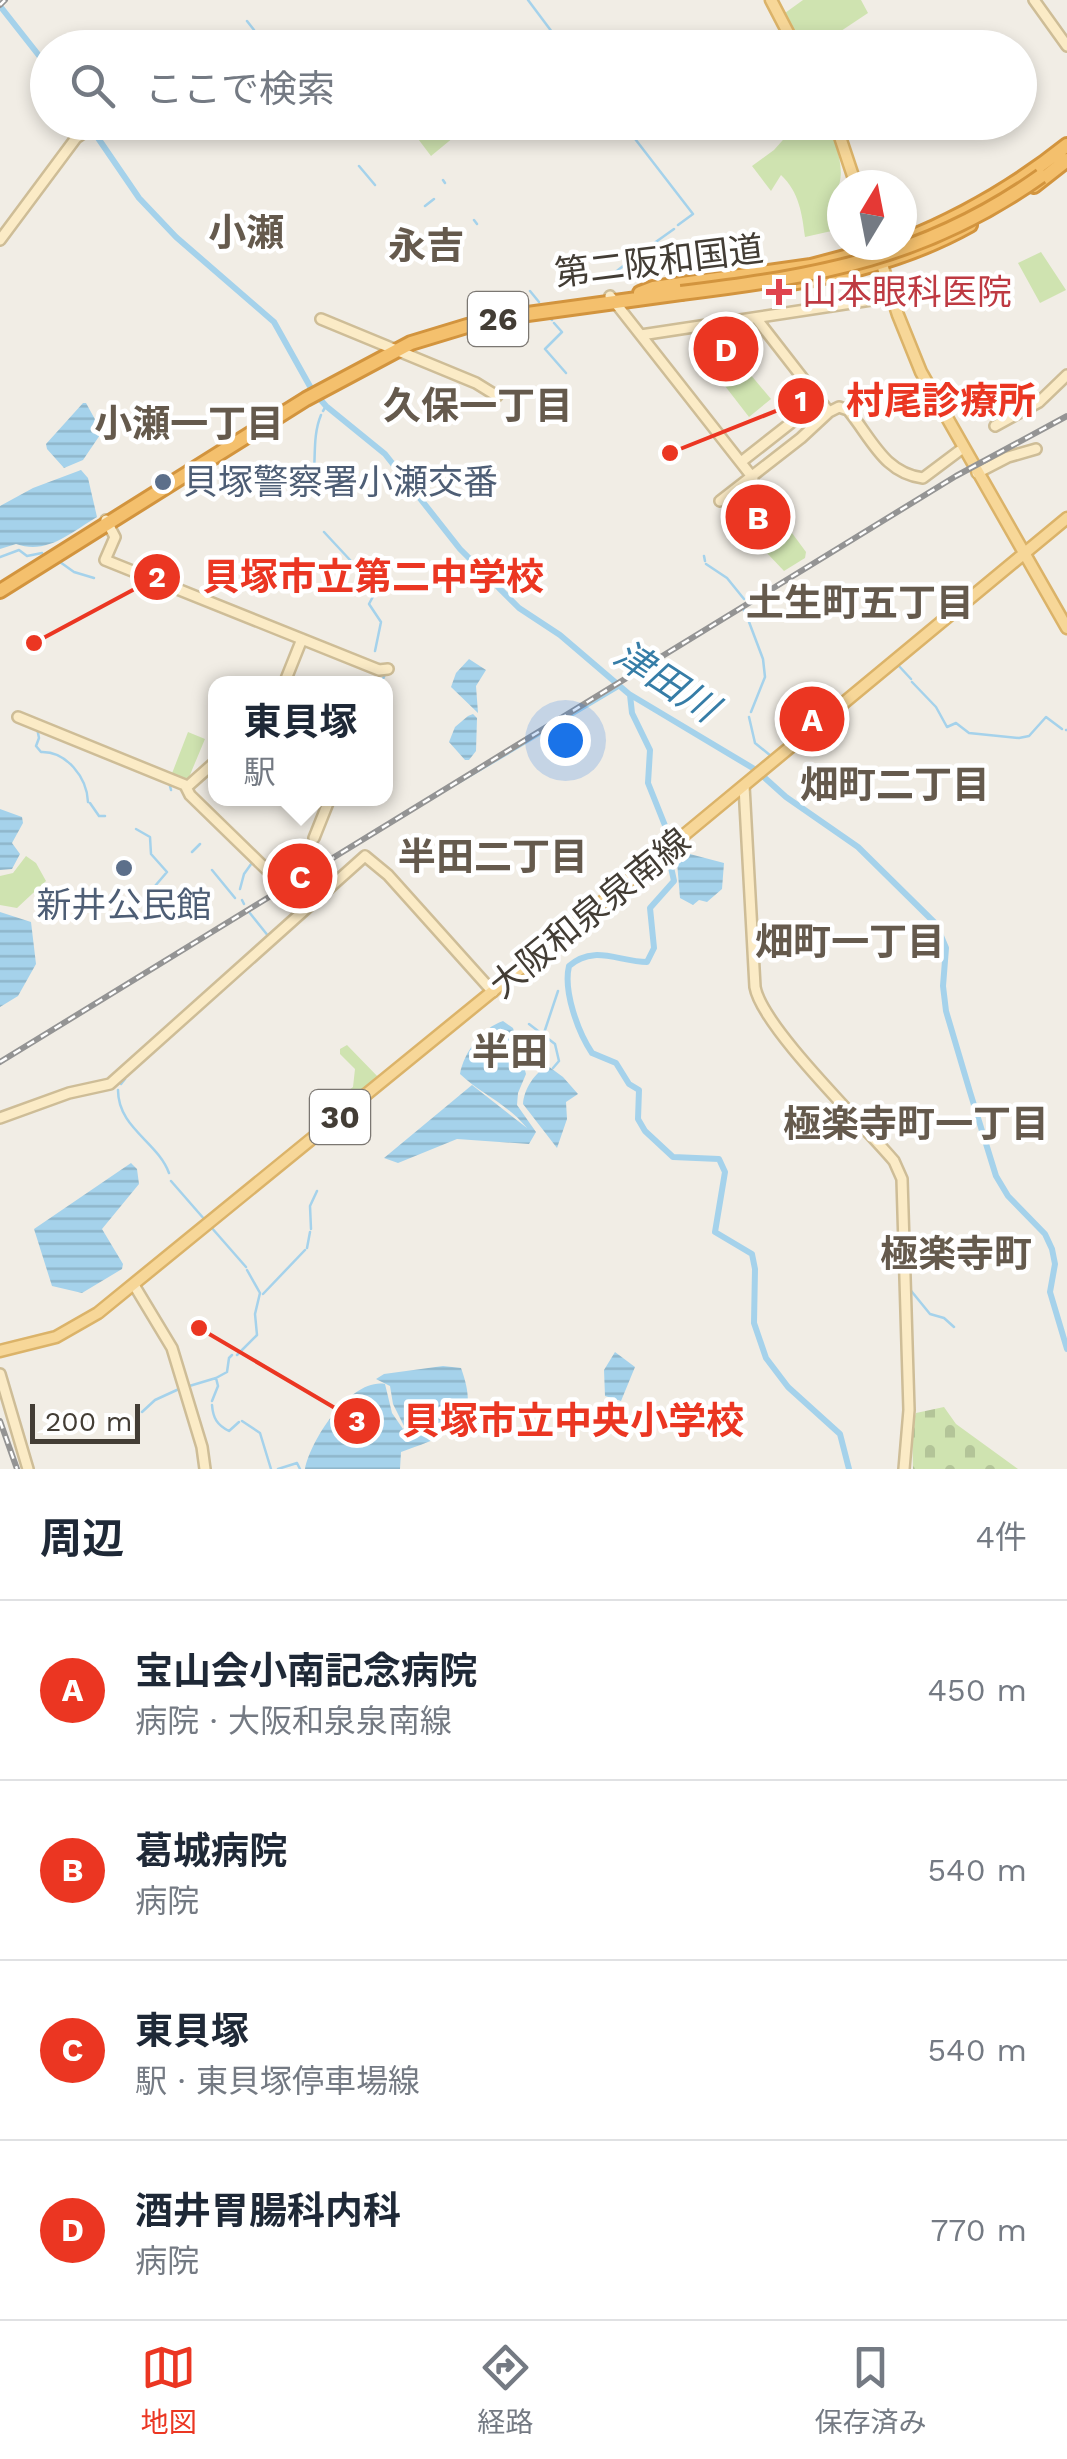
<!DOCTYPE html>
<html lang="ja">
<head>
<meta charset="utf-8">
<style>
	body { margin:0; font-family:"Work Sans","Noto Sans JP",sans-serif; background:#f2f2f3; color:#1f2937 }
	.compass { position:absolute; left:827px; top:170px; width:90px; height:90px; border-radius:50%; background:#fff; box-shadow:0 5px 15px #0003; rotate:10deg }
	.scale { position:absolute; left:30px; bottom:25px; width:110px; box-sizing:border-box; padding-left:10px; border:5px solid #433d35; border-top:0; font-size:28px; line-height:35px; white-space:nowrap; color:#433d35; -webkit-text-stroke:8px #fff; paint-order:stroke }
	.you { position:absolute; left:565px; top:740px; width:35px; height:35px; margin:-25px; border:8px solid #fff; border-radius:50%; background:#1a73e8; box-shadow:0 0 0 15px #1a73e833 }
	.badge { display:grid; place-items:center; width:65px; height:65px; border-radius:50%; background:#eb3622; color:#fff; font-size:32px; font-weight:700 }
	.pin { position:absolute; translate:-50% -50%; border:5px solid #fff; box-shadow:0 2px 10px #0006 }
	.popup { position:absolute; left:208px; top:676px; width:185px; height:130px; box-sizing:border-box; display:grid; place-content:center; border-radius:20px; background:#fff; filter:drop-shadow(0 2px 8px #0005); font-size:32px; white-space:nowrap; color:#747a83 }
	.popup b { font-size:38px; color:#1f2937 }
	.popup::after { content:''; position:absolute; left:50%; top:100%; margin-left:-20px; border:20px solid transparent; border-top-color:#fff }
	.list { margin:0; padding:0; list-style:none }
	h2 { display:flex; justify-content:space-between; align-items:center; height:130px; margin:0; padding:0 40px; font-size:42px }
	h2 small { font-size:32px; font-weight:400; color:#747a83 }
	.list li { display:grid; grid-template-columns:65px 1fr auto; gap:30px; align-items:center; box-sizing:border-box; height:180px; padding:0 40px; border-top:2px solid #e0e1e3 }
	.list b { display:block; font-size:38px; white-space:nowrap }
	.list p { margin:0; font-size:32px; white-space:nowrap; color:#747a83 }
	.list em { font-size:32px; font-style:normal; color:#747a83 }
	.icon { flex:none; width:55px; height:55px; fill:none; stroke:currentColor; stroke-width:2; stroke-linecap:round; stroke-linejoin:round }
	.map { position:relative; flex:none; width:1067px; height:1469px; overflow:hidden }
	.search { position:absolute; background:#fff; box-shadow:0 5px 15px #0003; left:30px; right:30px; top:30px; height:110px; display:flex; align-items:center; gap:25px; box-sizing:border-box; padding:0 35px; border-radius:55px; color:#747a83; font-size:38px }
	.sheet { height:850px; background:#fff }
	nav { display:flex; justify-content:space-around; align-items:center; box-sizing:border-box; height:140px; border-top:2px solid #e0e1e3; background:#fff; font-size:28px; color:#747a83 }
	nav a { display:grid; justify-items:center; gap:5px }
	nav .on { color:#eb3622 }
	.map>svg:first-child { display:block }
	.green { fill:#cfe3b0 }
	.cemetery { fill:url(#cemetery-stones) }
	.water { fill:url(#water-rules) }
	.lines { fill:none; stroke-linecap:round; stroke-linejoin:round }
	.stream { stroke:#a5d2eb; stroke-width:2.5 }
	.river { stroke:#a5d2eb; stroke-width:6 }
	.secondary-casing { stroke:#cebd97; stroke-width:14 }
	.primary-casing { stroke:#dbb369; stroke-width:15 }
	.highway-casing { stroke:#d2943e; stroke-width:18 }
	.secondary { stroke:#fbebc6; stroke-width:9 }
	.primary { stroke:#f7d798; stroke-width:10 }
	.highway { stroke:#f4c06d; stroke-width:12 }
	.rail-casing { stroke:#949494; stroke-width:6 }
	.rail { stroke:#fff; stroke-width:2.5; stroke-dasharray:8; stroke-linecap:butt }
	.highway-bridge-casing { stroke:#d2943e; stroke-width:18; stroke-linecap:butt }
	.highway-bridge { stroke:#f4c06d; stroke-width:12 }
	.health-dot { fill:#e0444e; stroke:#fff; stroke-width:4 }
	.service-dot { fill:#5c6f8a; stroke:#fff; stroke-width:4 }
	.labels { text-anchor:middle; stroke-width:9; stroke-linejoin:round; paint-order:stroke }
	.shield { fill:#fff; stroke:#7b7772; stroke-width:2.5 }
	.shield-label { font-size:32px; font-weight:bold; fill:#433d35 }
	.street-label { font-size:35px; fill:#433d35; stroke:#fff }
	.health-label { font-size:35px; fill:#be3a42; stroke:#fff; text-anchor:start }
	.service-label { font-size:35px; fill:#4e5e75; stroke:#fff; text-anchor:start }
	.neighbourhood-label { font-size:38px; font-weight:bold; fill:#655a4d; stroke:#fff }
	.water-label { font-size:38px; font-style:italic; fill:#367da7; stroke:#fff }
	.leader { fill:none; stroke:#eb3622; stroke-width:4 }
	.callout-dot { fill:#eb3622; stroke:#fff; stroke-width:4 }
	.mark-label { font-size:30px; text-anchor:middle; font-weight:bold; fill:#fff }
	.callout-label { font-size:38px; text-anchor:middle; font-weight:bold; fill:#eb3622; stroke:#fff; stroke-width:9; stroke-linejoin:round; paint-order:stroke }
</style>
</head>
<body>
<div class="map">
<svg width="1067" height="1469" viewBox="0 0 1067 1469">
	<defs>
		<pattern id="cemetery-stones" width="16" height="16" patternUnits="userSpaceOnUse" patternTransform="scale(2.5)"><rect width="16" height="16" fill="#cfe3b0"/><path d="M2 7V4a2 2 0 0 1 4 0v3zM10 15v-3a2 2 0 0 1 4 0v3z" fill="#b3c498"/></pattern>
		<pattern id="water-rules" width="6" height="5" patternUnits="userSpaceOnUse" patternTransform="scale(2.5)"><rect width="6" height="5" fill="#a5d2eb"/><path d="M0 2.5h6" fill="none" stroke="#8fb5ca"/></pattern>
	</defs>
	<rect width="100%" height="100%" fill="#f1ede5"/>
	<!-- green -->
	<path class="green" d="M 803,0 L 861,0 L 868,13 L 817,47 L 804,48 L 785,13 Z
		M 471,123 L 431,156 L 406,123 L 406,122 Z
		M 798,123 L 827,123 C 836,144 849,175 834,195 L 842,208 L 834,224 L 836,230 L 805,237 C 802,213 799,192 781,175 L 771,191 L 752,166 L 774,150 Z
		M 1041,252 L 1066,290 L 1040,303 L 1018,263 Z
		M 745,368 L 771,399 L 749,417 L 725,386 Z
		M 792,533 L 806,552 L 805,558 L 784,571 L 766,552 Z
		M 188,732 L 205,739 L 187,782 L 171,776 Z
		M 26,856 L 36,863 L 46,881 L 17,908 L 0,905 L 0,876 L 13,873 Z
		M 347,1045 L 380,1079 L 340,1111 L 332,1103 L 353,1087 L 355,1069 L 340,1054 L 340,1049 Z"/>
	<!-- cemetery -->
	<path class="cemetery" d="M 944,1407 L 956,1424 L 1018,1469 L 913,1469 L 912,1425 L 916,1413 Z"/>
	<!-- water -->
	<path class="water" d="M 83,403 L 86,403 L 102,432 L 83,460 L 64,468 L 47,449 L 46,444 Z
		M 81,470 L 88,478 L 97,517 C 70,533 47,555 16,544 L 0,549 L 0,506 L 33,488 Z
		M 469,659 L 486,670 L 476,686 L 478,713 L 451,687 L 456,673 Z
		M 468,716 L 473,714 L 477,718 L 476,751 L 469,760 L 465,760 L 449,742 L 455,727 Z
		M 0,809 L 22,817 L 23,823 L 12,843 L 20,854 L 12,869 L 0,870 Z
		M 686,853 L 724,863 L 722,889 L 707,902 L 699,900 L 693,905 L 680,898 L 677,862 Z
		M 0,912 L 31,922 L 36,964 L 18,996 L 0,1007 Z
		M 503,1021 L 513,1028 L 526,1074 L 518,1093 L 517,1105 L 536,1132 L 529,1144 L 457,1139 L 398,1163 L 384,1158 L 472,1085 L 527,1128 C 505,1102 481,1094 460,1074 C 464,1052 482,1028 503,1021 Z
		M 548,1066 L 563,1077 L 578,1094 L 566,1102 L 567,1119 L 557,1148 L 523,1104 C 524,1089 535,1072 548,1066 Z
		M 131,1163 L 137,1169 L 139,1184 L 102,1229 L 123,1264 L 122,1269 L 82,1293 L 52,1286 L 34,1229 Z
		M 615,1352 L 635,1367 L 621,1401 L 605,1396 L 604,1370 Z
		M 443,1366 L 461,1368 C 483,1428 449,1434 401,1452 L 400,1469 L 305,1469 C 311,1439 351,1378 385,1384 L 392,1413 L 403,1429 L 405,1428 L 393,1404 L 390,1386 L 376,1379 L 384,1374 Z"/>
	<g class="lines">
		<!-- stream -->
		<path class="stream" d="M 528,0 L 564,48
			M 247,21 L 268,48
			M 622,122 L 693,214 L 678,225
			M 328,125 L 336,135
			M 359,166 L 375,185
			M 443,180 L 445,183
			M 425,206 L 434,199
			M 474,220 L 477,224
			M 636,256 L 674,229
			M 604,281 L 627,263
			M 530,291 L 539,302
			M 550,318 L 552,320
			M 554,323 L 562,332 L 545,349 L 566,373
			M 323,411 L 326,406
			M 309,495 C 319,472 310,441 321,415
			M 324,532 L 377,589 L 369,604 L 381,622 L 375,651
			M 704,556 L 705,561
			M 0,557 L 19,550 L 27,556 L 42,553
			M 60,562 L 74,572 L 94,578
			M 706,564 L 727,578 L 744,599
			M 744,611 L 744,610
			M 746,614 L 763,659 L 765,677 L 751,712
			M 898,665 L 911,679
			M 912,682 L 936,707 L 947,727 L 956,723 L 969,733 L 1019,738 L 1029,736 L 1046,717 L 1062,729
			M 381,684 L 385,674
			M 749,717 L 755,743 L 771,756
			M 37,728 L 39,738 L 36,746 L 41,752 C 66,751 87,777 88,802
			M 1066,730 L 1067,730
			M 169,782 L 171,790
			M 453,786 L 620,687
			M 90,803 L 99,816 L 105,816
			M 136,829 L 150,837 L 151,854 L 167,872 L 155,886
			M 192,852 L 200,844
			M 212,870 L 235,898
			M 240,889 L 244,874 L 254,860
			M 242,900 L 244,904
			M 249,912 L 269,937
			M 529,1024 L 555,1044 L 559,1061 L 553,1068
			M 544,1033 L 558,991
			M 121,1084 L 125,1079
			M 118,1090 C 118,1128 158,1142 169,1173
			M 171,1181 L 205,1220
			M 211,1227 L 246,1267
			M 311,1229 L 310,1206 L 317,1191
			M 307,1248 L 310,1232
			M 908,1287 L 930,1314 L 944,1318 L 954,1327
			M 263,1294 L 305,1250
			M 237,1355 L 257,1335 L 255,1314 L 260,1293 L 247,1270
			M 186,1387 L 216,1378
			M 212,1401 L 218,1386 L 216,1378 L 227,1372 L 229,1358 L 232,1355
			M 212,1405 C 213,1418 217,1425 229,1431 L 239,1422
			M 142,1412 L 155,1400 L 179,1389
			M 242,1421 L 260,1433 L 271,1469
			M 278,1469 L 297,1463 L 300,1469"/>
		<!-- river -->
		<path class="river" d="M 0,6 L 48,67
			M 87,122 L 139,198 L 176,237 L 274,322 L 312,390 L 326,406 L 385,454 L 460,549 L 519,608 L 560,635 L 629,694 L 756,770 L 786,797 L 858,847 L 936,924 L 946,948 L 943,986 L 946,1011 L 970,1092 L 996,1176 L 1008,1196 L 1045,1234 L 1052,1249 L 1055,1264 L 1050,1292 L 1067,1349
			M 630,695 L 632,713 L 650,750 L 648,783 L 666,828 L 666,844 L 674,881 L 650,908 L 654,948 L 647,962 C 619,962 594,944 569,966 C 563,991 578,1032 592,1053 L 616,1063 L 629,1084 L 639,1090 L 638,1119 L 645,1131 L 673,1157 L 719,1159 L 725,1172 L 715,1232 L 752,1254 L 755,1269 L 754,1323 L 766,1358 L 788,1387 L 840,1434 L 849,1469"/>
		<defs>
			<path id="secondary" d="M 1034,0 L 1067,46
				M 206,48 L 217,39
				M 0,240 L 76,138 L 99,122
				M 610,296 L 753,478
				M 756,318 L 829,412
				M 321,319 L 476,383 L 497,396
				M 641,335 L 891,297
				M 995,426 L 1039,402 L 1067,375
				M 741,462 L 820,400
				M 977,473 L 1008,457 L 1036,449
				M 720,501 L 801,438 L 829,412 L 839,407 L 848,410 C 872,439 884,473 923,478 L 959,451
				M 106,520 L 115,537 L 105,560 L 379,670 L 388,669
				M 284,684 L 302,639
				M 18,717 L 185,785 L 190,795 L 306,908
				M 744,786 L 755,987 C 762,1027 863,1124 894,1161 L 902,1179 L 909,1410 L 904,1469
				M 187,787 L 215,762
				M 314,838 L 330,798
				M 0,1118 L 69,1093 L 110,1084 L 365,856 L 388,875 L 493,992
				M 134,1285 L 172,1348 L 202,1447 L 205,1469
				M 0,1374 L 28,1469"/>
			<path id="primary" d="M 771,0 L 796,48
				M 835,122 L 856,185
				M 879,255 L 898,315 L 921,372 L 1067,628
				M 0,1351 L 56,1337 L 98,1313 L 672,845 L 1067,518"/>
			<path id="highway" d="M 1034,186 L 1067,160
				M 902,241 C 962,217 1017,185 1067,145
				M 785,284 C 849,274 913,257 970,225
				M 640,293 L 653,288 L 811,266 L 890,245
				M 0,591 L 306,399 L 411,343 L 467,326 L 513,316 L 681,293"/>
		</defs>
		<!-- secondary casing -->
		<use href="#secondary" class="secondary-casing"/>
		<!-- primary casing -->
		<use href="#primary" class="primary-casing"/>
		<!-- highway casing -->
		<use href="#highway" class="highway-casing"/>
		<!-- secondary -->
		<use href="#secondary" class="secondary"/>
		<!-- primary -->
		<use href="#primary" class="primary"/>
		<!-- highway -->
		<use href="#highway" class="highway"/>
		<defs>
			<path id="rail" d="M 0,5 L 5,0
				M 0,1062 L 956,476 L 1067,416
				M 0,1421 L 17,1469"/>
		</defs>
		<!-- rail casing -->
		<use href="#rail" class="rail-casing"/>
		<!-- rail -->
		<use href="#rail" class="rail"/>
		<defs>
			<path id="highway-bridge" d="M 681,293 C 819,276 926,258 1041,176"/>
		</defs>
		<!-- highway-bridge casing -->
		<use href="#highway-bridge" class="highway-bridge-casing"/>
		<!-- highway-bridge -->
		<use href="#highway-bridge" class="highway-bridge"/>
	</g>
	<!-- markers -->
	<path class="health-dot" d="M774 277h10v10h10v10h-10v10h-10v-10h-10v-10h10z"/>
	<g class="service-dot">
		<circle cx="163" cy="482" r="10"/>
		<circle cx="124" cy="868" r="10"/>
	</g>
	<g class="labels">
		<!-- shield labels -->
		<g class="shield">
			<rect x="468" y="292" width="60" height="54" rx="8"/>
			<rect x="310" y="1090" width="60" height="54" rx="8"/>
		</g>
		<g class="shield-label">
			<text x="498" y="330">26</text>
			<text x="340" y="1128">30</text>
		</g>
		<!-- street labels -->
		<g class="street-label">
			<text transform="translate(659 261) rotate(-7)" y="12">第二阪和国道</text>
			<text transform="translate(590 913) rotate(-39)" y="12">大阪和泉泉南線</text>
		</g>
		<!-- health labels -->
		<g class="health-label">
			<text x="802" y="304">山本眼科医院</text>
		</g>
		<!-- service labels -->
		<g class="service-label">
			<text x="183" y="494">貝塚警察署小瀬交番</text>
			<text x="124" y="917" text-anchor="middle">新井公民館</text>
		</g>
		<!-- neighbourhood labels -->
		<g class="neighbourhood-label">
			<text x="246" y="246">小瀬</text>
			<text x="426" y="259">永吉</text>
			<text x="478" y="419">久保一丁目</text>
			<text x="189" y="437">小瀬一丁目</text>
			<text x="860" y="616">土生町五丁目</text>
			<text x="895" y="798">畑町二丁目</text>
			<text x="493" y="870">半田二丁目</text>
			<text x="850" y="955">畑町一丁目</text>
			<text x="510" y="1065">半田</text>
			<text x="916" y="1137">極楽寺町一丁目</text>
			<text x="956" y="1267">極楽寺町</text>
		</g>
		<!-- water labels -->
		<g class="water-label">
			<text transform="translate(666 681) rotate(33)" y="13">津田川</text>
		</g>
	</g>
	<!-- callouts -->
	<path class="leader" d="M670 453L801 401M34 643L157 577M199 1328L357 1421"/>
	<g class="callout-dot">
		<circle cx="670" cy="453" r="10"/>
		<circle cx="34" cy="643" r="10"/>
		<circle cx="199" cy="1328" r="10"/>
		<circle cx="801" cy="401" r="25"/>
		<circle cx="157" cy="577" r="25"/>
		<circle cx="357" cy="1421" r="25"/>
	</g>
	<g class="mark-label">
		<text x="801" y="411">1</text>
		<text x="157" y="587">2</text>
		<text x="357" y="1431">3</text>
	</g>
	<g class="callout-label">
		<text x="941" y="414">村尾診療所</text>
		<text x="373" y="590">貝塚市立第二中学校</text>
		<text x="573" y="1434">貝塚市立中央小学校</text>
	</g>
</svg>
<svg class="compass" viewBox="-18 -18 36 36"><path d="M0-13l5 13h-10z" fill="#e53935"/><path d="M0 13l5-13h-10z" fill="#747a83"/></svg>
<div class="scale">200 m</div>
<div class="you"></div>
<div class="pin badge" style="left:812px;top:719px">A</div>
<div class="pin badge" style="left:758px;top:517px">B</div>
<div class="pin badge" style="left:300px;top:876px">C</div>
<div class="popup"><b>東貝塚</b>駅</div>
<div class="pin badge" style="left:726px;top:349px">D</div>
<div class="search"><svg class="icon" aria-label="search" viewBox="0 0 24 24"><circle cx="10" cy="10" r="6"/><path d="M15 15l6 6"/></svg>ここで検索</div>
</div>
<section class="sheet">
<h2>周辺<small>4件</small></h2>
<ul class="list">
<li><span class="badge">A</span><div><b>宝山会小南記念病院</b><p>病院 · 大阪和泉泉南線</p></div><em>450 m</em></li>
<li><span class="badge">B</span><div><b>葛城病院</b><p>病院</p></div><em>540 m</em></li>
<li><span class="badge">C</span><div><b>東貝塚</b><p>駅 · 東貝塚停車場線</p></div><em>540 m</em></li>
<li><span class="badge">D</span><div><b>酒井胃腸科内科</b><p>病院</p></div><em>770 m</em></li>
</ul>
</section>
<nav>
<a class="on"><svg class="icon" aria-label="map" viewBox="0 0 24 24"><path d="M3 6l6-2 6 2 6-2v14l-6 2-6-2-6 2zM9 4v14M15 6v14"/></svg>地図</a>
<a><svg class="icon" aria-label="directions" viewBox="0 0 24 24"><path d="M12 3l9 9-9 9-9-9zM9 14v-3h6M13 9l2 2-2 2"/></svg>経路</a>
<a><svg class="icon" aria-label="saved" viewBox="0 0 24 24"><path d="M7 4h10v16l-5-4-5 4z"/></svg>保存済み</a>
</nav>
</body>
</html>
